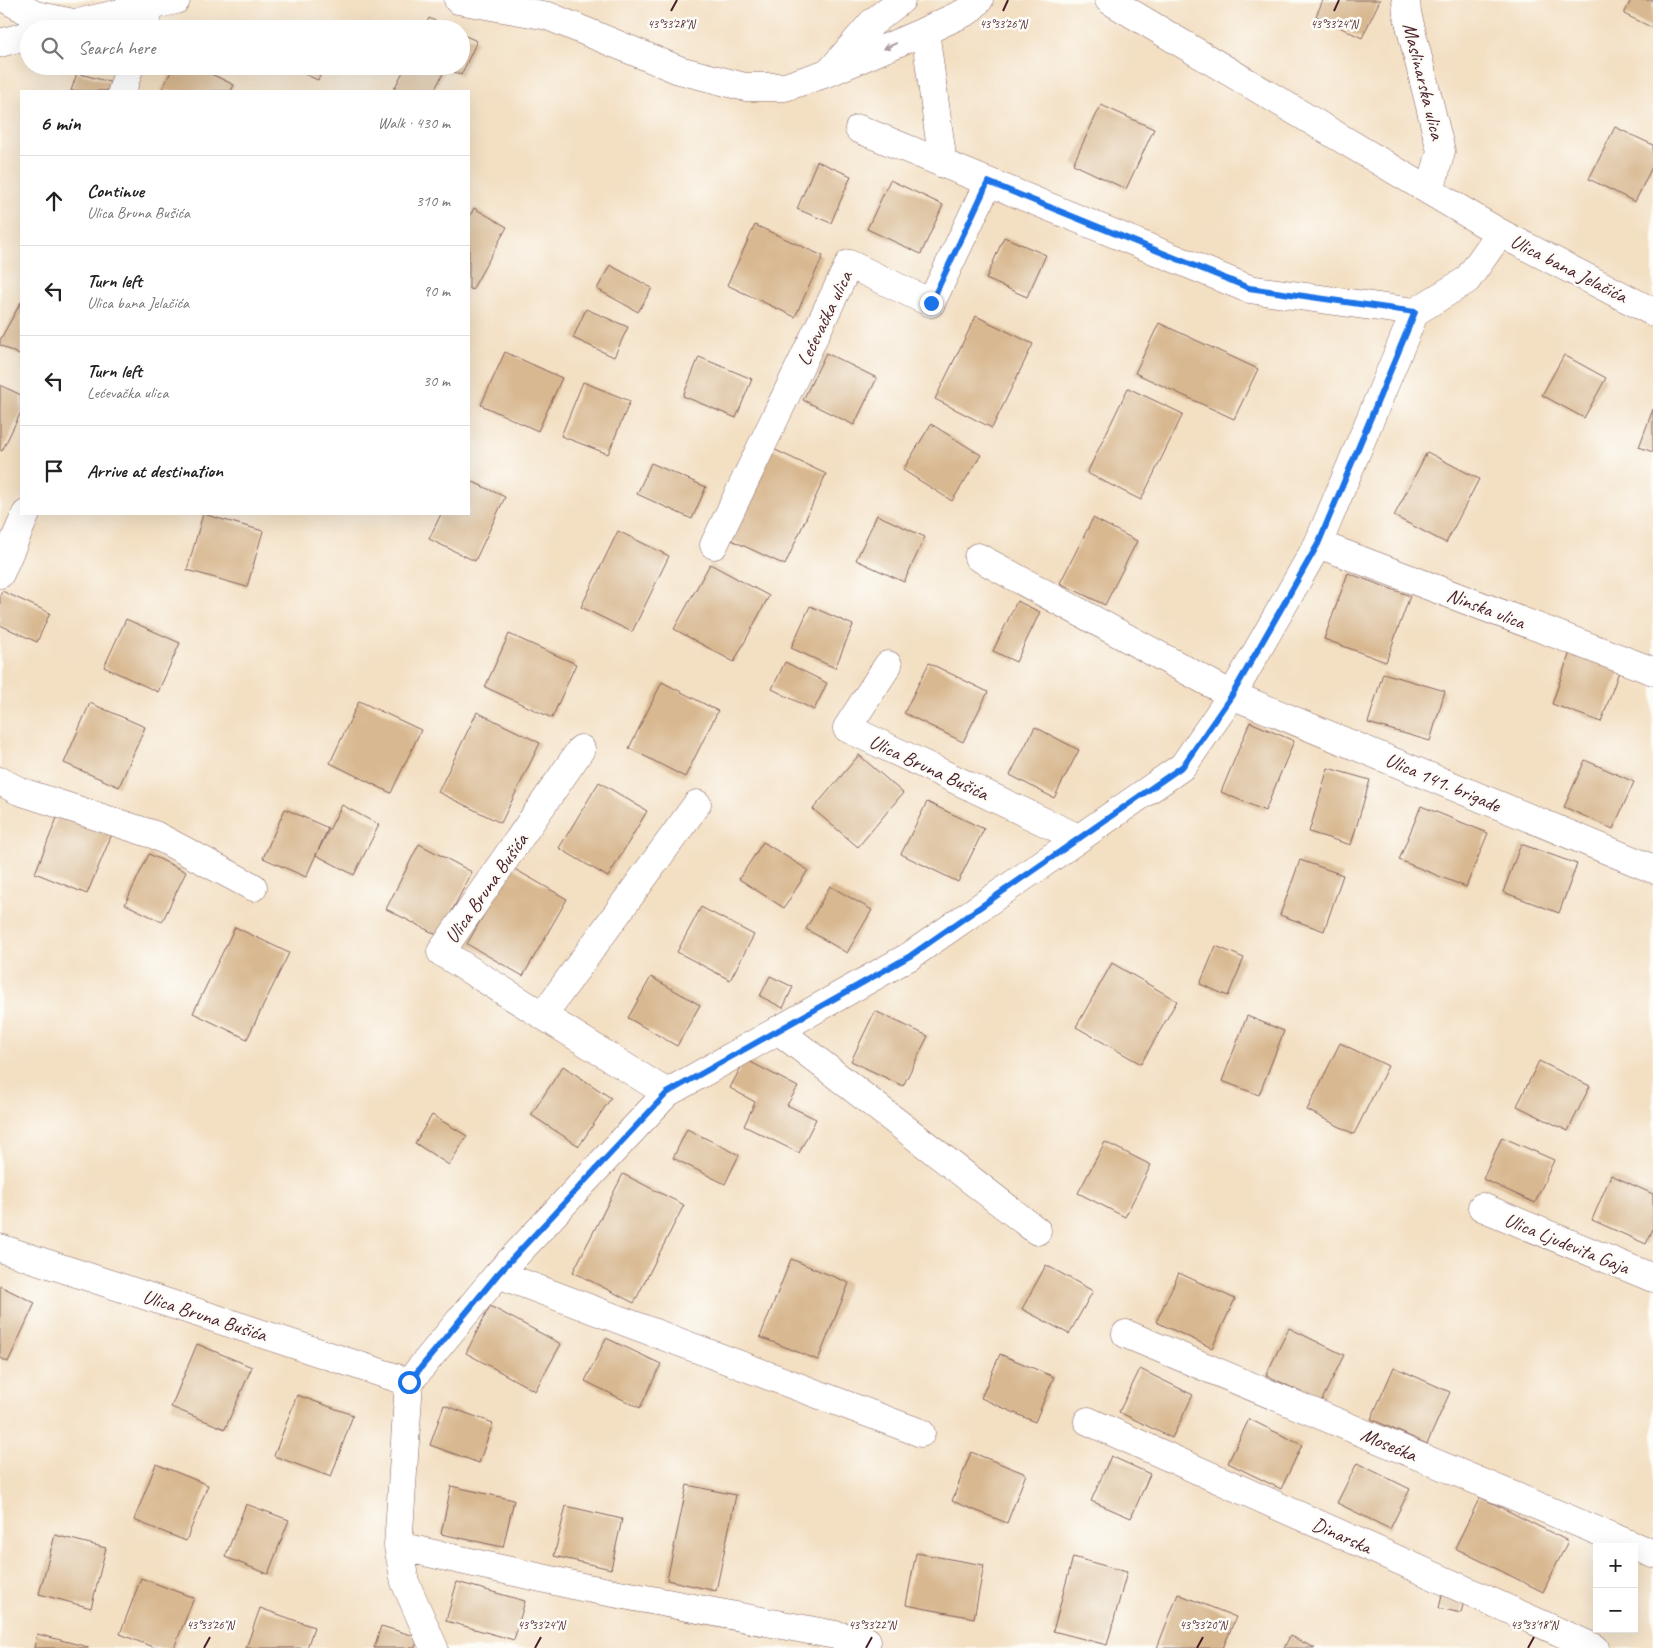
<!DOCTYPE html>
<html lang="en">
<head>
<meta charset="utf-8">
<style>
	body { margin:0; font-family:Caveat,sans-serif; background:#f6f6f6; color:#222 }
	.controls { position:absolute; right:15px; bottom:15px; display:grid; overflow:hidden; border-radius:0px; box-shadow:0 5px 20px #0002 }
	.controls button { width:45px; height:45px; display:grid; place-items:center; padding:0; border:0; border-bottom:1px solid #e0e0e0; background:#fff; color:#222; font:25px sans-serif }
	.stop { position:absolute; width:15px; height:15px; margin:-11px; border:4px solid #1a73e8; border-radius:50%; background:#fff }
	.stop.end { background:#1a73e8; border-color:#fff; box-shadow:0 1px 5px #0008 }
	.list { margin:0; padding:0; list-style:none }
	h2 { display:flex; justify-content:space-between; align-items:center; height:65px; margin:0; padding:0 20px; font-size:21px }
	h2 small { font-size:16px; font-weight:400; color:#767676 }
	.list li { display:grid; grid-template-columns:32px 1fr auto; gap:15px; align-items:center; box-sizing:border-box; height:90px; padding:0 20px; border-top:1px solid #e0e0e0 }
	.list b { display:block; font-size:19px; white-space:nowrap }
	.list p { margin:0; font-size:16px; white-space:nowrap; color:#767676 }
	.list em { font-size:16px; font-style:normal; color:#767676 }
	.icon { flex:none; width:28px; height:28px; fill:none; stroke:currentColor; stroke-width:2; stroke-linecap:round; stroke-linejoin:round }
	.map { position:relative; flex:none; width:1653px; height:1648px; overflow:hidden }
	.search { position:absolute; background:#fff; box-shadow:0 5px 20px #0002; left:20px; top:20px; width:450px; height:55px; display:flex; align-items:center; gap:12px; box-sizing:border-box; padding:0 18px; border-radius:28px; color:#767676; font-size:19px }
	.panel { position:absolute; background:#fff; box-shadow:0 5px 20px #0002; left:20px; top:90px; width:450px; height:425px; border-radius:0px }
	.map>svg:first-child { display:block }
	.building { fill:#d8b890 }
	.lines { fill:none; stroke-linecap:round; stroke-linejoin:round }
	.minor-casing { stroke:#856260; stroke-width:29 }
	.major-casing { stroke:#856260; stroke-width:29 }
	.minor { stroke:#fff; stroke-width:28 }
	.major { stroke:#fff; stroke-width:28 }
	.oneway { fill:#ae9aa0 }
	.route { stroke:#1a73e8; stroke-width:6 }
	.ticks { fill:none; stroke:#4a1f2b; stroke-width:2 }
	.labels { text-anchor:middle; stroke-width:5; stroke-linejoin:round; paint-order:stroke }
	.street-label { font-size:20px; fill:#4a1f2b; stroke:#fdfcf7 }
	.ticks-label { font-size:12px; text-anchor:middle; fill:#4a1f2b; stroke:#fdfcf7; stroke-width:5; stroke-linejoin:round; paint-order:stroke }
</style>
</head>
<body>
<div class="map">
<svg width="1653" height="1648" viewBox="0 0 1653 1648">
	<rect width="100%" height="100%" fill="#fdfcf7"/>
	<filter id="ink" filterUnits="userSpaceOnUse"><feTurbulence type="fractalNoise" baseFrequency=".02" numOctaves="2"/><feDisplacementMap in="SourceGraphic" scale="10" xChannelSelector="R" yChannelSelector="G"/><feConvolveMatrix kernelMatrix="1 2 1 2 8 2 1 2 1" color-interpolation-filters="sRGB"/></filter>
	<filter id="wash" filterUnits="userSpaceOnUse"><feTurbulence type="fractalNoise" baseFrequency=".0096" numOctaves="4" result="noise"/><feDisplacementMap in="SourceGraphic" scale="20" xChannelSelector="R" yChannelSelector="G"/><feGaussianBlur stdDeviation="1.12" result="paint"/><feColorMatrix in="noise" values="0 0 0 0 0 0 0 0 0 0 0 0 0 0 0 0 0 1.4 0 .05"/><feComposite in="paint" operator="in"/></filter>
	<g filter="url(#wash)">
		<rect width="100%" height="100%" fill="#f3dfc2"/>
		<g id="blocks">
			<!-- building -->
			<path class="building" d="M 1323,0 L 1380,0 L 1362,38 L 1316,16 Z
				M 1631,0 L 1653,0 L 1653,28 L 1624,14 Z
				M 429,18 L 451,29 L 424,29 Z
				M 295,23 L 308,29 L 293,29 Z
				M 461,34 L 477,41 L 461,75 L 446,68 L 434,91 L 393,91 L 406,66 L 461,66 Z
				M 174,66 L 195,66 L 234,85 L 231,91 L 161,91 Z
				M 286,66 L 324,66 L 318,80 Z
				M 77,73 L 113,83 L 111,91 L 71,91 Z
				M 1101,105 L 1154,129 L 1126,189 L 1073,164 Z
				M 1615,127 L 1653,145 L 1653,165 L 1635,202 L 1589,179 Z
				M 817,161 L 851,176 L 831,223 L 797,209 Z
				M 890,180 L 943,205 L 921,254 L 867,229 Z
				M 474,208 L 507,227 L 472,290 L 469,288 L 469,218 Z
				M 755,225 L 823,256 L 795,317 L 727,285 Z
				M 1004,237 L 1046,255 L 1027,297 L 986,279 Z
				M 610,265 L 652,288 L 638,312 L 597,289 Z
				M 21,302 L 21,356 L 0,345 L 0,340 Z
				M 586,309 L 628,327 L 614,357 L 573,338 Z
				M 976,316 L 1033,344 L 992,428 L 935,399 Z
				M 1159,323 L 1258,369 L 1234,419 L 1135,373 Z
				M 505,352 L 562,378 L 538,431 L 481,405 Z
				M 826,353 L 877,378 L 854,425 L 803,400 Z
				M 1564,355 L 1606,378 L 1584,418 L 1542,395 Z
				M 699,357 L 752,379 L 736,418 L 683,396 Z
				M 583,382 L 630,401 L 608,454 L 561,436 Z
				M 0,385 L 21,395 L 21,412 L 2,451 L 0,450 Z
				M 1128,388 L 1183,414 L 1141,500 L 1087,473 Z
				M 1653,409 L 1653,452 L 1639,447 Z
				M 931,424 L 981,455 L 952,501 L 903,470 Z
				M 771,448 L 826,474 L 785,565 L 729,539 Z
				M 1427,452 L 1479,479 L 1446,543 L 1394,516 Z
				M 651,463 L 706,487 L 692,519 L 637,494 Z
				M 469,480 L 505,497 L 475,561 L 429,539 L 441,514 L 469,514 Z
				M 203,514 L 263,531 L 247,587 L 187,570 Z
				M 877,515 L 925,537 L 904,582 L 856,560 Z
				M 1093,518 L 1137,541 L 1105,605 L 1060,583 Z
				M 618,531 L 669,556 L 632,632 L 581,607 Z
				M 710,564 L 769,596 L 734,662 L 674,629 Z
				M 1348,573 L 1410,596 L 1386,662 L 1324,639 Z
				M 2,591 L 50,613 L 37,642 L 0,625 L 0,596 Z
				M 1017,601 L 1040,612 L 1016,662 L 993,651 Z
				M 810,606 L 853,625 L 835,668 L 791,648 Z
				M 126,619 L 180,643 L 158,692 L 104,667 Z
				M 509,634 L 576,664 L 552,718 L 485,687 Z
				M 1571,649 L 1621,666 L 1601,722 L 1552,704 Z
				M 785,662 L 827,683 L 814,710 L 772,689 Z
				M 929,663 L 988,692 L 963,742 L 904,713 Z
				M 1383,673 L 1445,691 L 1430,741 L 1368,723 Z
				M 662,682 L 718,711 L 685,777 L 629,748 Z
				M 359,701 L 421,730 L 391,793 L 330,763 Z
				M 90,703 L 145,727 L 119,787 L 64,763 Z
				M 477,712 L 540,743 L 501,823 L 438,792 Z
				M 1250,722 L 1294,741 L 1265,811 L 1221,792 Z
				M 1035,727 L 1079,750 L 1054,798 L 1010,775 Z
				M 859,755 L 903,793 L 858,847 L 813,809 Z
				M 1585,760 L 1634,782 L 1613,829 L 1564,807 Z
				M 1328,768 L 1370,780 L 1351,845 L 1309,832 Z
				M 599,782 L 647,811 L 608,877 L 559,848 Z
				M 927,802 L 984,829 L 958,882 L 901,854 Z
				M 342,805 L 379,825 L 354,875 L 316,855 Z
				M 1421,806 L 1488,833 L 1466,887 L 1399,860 Z
				M 285,809 L 328,828 L 306,877 L 263,858 Z
				M 59,813 L 112,834 L 87,894 L 35,873 Z
				M 763,842 L 808,870 L 784,908 L 739,879 Z
				M 419,844 L 472,872 L 439,936 L 386,909 Z
				M 1521,844 L 1577,864 L 1559,913 L 1503,892 Z
				M 149,854 L 186,872 L 162,922 L 125,904 Z
				M 1300,860 L 1343,875 L 1324,931 L 1280,915 Z
				M 511,867 L 567,899 L 523,976 L 467,944 Z
				M 830,886 L 872,910 L 847,953 L 806,929 Z
				M 701,907 L 754,935 L 730,980 L 677,952 Z
				M 235,927 L 289,953 L 247,1039 L 193,1013 Z
				M 1216,946 L 1244,958 L 1228,996 L 1200,984 Z
				M 1112,963 L 1177,1001 L 1141,1064 L 1076,1027 Z
				M 770,976 L 793,987 L 783,1008 L 760,996 Z
				M 651,977 L 700,1005 L 677,1046 L 628,1018 Z
				M 875,1011 L 928,1036 L 903,1086 L 851,1061 Z
				M 1247,1016 L 1284,1031 L 1259,1095 L 1222,1081 Z
				M 1340,1043 L 1388,1066 L 1354,1134 L 1307,1110 Z
				M 745,1059 L 798,1087 L 787,1105 L 816,1119 L 799,1153 L 744,1126 L 755,1102 L 730,1088 Z
				M 1539,1061 L 1590,1086 L 1568,1131 L 1517,1106 Z
				M 563,1066 L 611,1098 L 579,1146 L 531,1115 Z
				M 432,1115 L 467,1136 L 449,1165 L 415,1143 Z
				M 687,1129 L 739,1155 L 725,1184 L 673,1158 Z
				M 1502,1137 L 1554,1160 L 1535,1203 L 1483,1179 Z
				M 1105,1142 L 1151,1165 L 1125,1217 L 1078,1193 Z
				M 623,1174 L 684,1205 L 634,1303 L 573,1272 Z
				M 1611,1175 L 1653,1194 L 1653,1229 L 1646,1244 L 1592,1220 Z
				M 791,1259 L 849,1283 L 818,1360 L 760,1337 Z
				M 1046,1265 L 1093,1291 L 1069,1334 L 1022,1309 Z
				M 1179,1273 L 1235,1299 L 1212,1348 L 1156,1322 Z
				M 0,1286 L 35,1303 L 8,1362 L 0,1358 Z
				M 490,1306 L 561,1344 L 535,1391 L 466,1353 Z
				M 1289,1328 L 1344,1355 L 1321,1402 L 1266,1375 Z
				M 606,1338 L 661,1364 L 640,1408 L 585,1381 Z
				M 197,1344 L 252,1367 L 225,1429 L 171,1407 Z
				M 1000,1354 L 1054,1377 L 1035,1422 L 981,1398 Z
				M 1394,1367 L 1450,1392 L 1427,1444 L 1371,1419 Z
				M 1140,1369 L 1193,1395 L 1172,1438 L 1119,1412 Z
				M 297,1395 L 353,1415 L 331,1477 L 274,1456 Z
				M 444,1405 L 493,1423 L 479,1463 L 430,1445 Z
				M 1249,1419 L 1302,1445 L 1281,1489 L 1228,1463 Z
				M 971,1452 L 1026,1474 L 1007,1523 L 952,1501 Z
				M 1111,1456 L 1150,1474 L 1131,1518 L 1091,1501 Z
				M 1357,1463 L 1410,1489 L 1390,1529 L 1337,1503 Z
				M 156,1464 L 208,1485 L 186,1541 L 134,1520 Z
				M 687,1485 L 736,1495 L 716,1591 L 667,1580 Z
				M 451,1486 L 514,1500 L 503,1547 L 441,1534 Z
				M 1480,1497 L 1568,1541 L 1543,1592 L 1455,1548 Z
				M 246,1504 L 289,1520 L 268,1574 L 225,1557 Z
				M 566,1506 L 622,1519 L 611,1569 L 554,1556 Z
				M 55,1535 L 106,1548 L 91,1608 L 39,1594 Z
				M 916,1553 L 984,1565 L 974,1618 L 906,1605 Z
				M 1073,1557 L 1127,1572 L 1107,1645 L 1053,1631 Z
				M 141,1578 L 194,1598 L 174,1648 L 155,1648 L 120,1634 Z
				M 457,1582 L 525,1601 L 514,1640 L 446,1621 Z
				M 1444,1587 L 1466,1592 L 1461,1613 L 1439,1608 Z
				M 1178,1594 L 1236,1617 L 1223,1648 L 1157,1648 Z
				M 260,1608 L 314,1627 L 307,1648 L 246,1648 Z
				M 381,1626 L 418,1637 L 415,1648 L 374,1648 Z
				M 37,1634 L 88,1647 L 88,1648 L 34,1648 Z
				M 1290,1636 L 1315,1648 L 1284,1648 Z"/>
		</g>
	</g>
	<g filter="url(#ink)">
		<use href="#blocks" fill-opacity="0" stroke="#856260" stroke-width="1"/>
		<g class="lines">
			<defs>
				<path id="minor" d="M 1406,0 L 1407,13 L 1441,151 L 1430,191
					M 143,29 L 151,6
					M 925,31 L 943,164
					M 122,91 L 130,66
					M 859,129 L 1249,289 L 1415,312 L 1467,280 L 1500,233
					M 1318,544 L 1653,671
					M 714,545 L 849,264 L 931,303 L 988,183
					M 978,557 L 1232,695 L 1653,869
					M 0,574 L 26,514
					M 888,665 L 847,728 L 1078,838
					M 581,749 L 441,952 L 667,1093
					M 0,781 L 19,791 L 155,835 L 253,887
					M 543,1015 L 697,804
					M 778,1030 L 1037,1231
					M 1482,1207 L 1653,1278
					M 0,1248 L 409,1382
					M 498,1274 L 921,1433
					M 1126,1334 L 1653,1554
					M 1088,1421 L 1595,1648
					M 398,1546 L 582,1587 L 867,1641
					M 434,1648 L 405,1582 L 398,1546 L 409,1382 L 498,1274 L 667,1093 L 910,956 L 1183,766 L 1232,695 L 1318,544 L 1415,312"/>
				<path id="major" d="M 8,0 L 35,15 L 73,23
					M 458,0 L 548,16 L 679,70 L 745,87 L 785,87 L 830,72 L 925,31 L 968,11 L 979,0
					M 1109,0 L 1500,233 L 1653,312
					M 52,29 L 176,0
					M 0,43 L 29,35
					M 834,67 L 872,23 L 901,0"/>
			</defs>
			<!-- minor casing -->
			<use href="#minor" class="minor-casing"/>
			<!-- major casing -->
			<use href="#major" class="major-casing"/>
			<!-- minor -->
			<use href="#minor" class="minor"/>
			<!-- major -->
			<use href="#major" class="major"/>
		</g>
		<!-- one-way arrows -->
		<defs><path id="oneway-solid" d="M-6-.8H1V-3.2L6.5 0L1 3.2V.8H-6Z" transform="scale(1.25)"/></defs>
		<use class="oneway" href="#oneway-solid" transform="translate(890 46) rotate(156)"/>
	</g>
	<g class="lines" filter="url(#ink)">
		<!-- route -->
		<path class="route" d="M 409,1382 L 498,1274 L 667,1093 L 910,956 L 1183,766 L 1232,695 L 1318,544 L 1415,312 L 1249,288 L 988,182 L 931,303"/>
	</g>
	<!-- ticks -->
	<path class="ticks" d="M 671,11 L 677,0M 1003,11 L 1008,0M 1334,11 L 1339,0M 204,1648 L 210,1637M 535,1648 L 541,1637M 866,1648 L 872,1637M 1197,1648 L 1203,1637M 1528,1648 L 1534,1637"/>
	<g class="labels">
		<!-- street labels -->
		<g class="street-label">
			<text transform="translate(1424 81) rotate(76)" y="7">Maslinarska ulica</text>
			<text transform="translate(1569 268) rotate(27)" y="7">Ulica bana Jelačića</text>
			<text transform="translate(824 318) rotate(-64)" y="7">Lećevačka ulica</text>
			<text transform="translate(1486 608) rotate(21)" y="7">Ninska ulica</text>
			<text transform="translate(929 767) rotate(25)" y="7">Ulica Bruna Bušića</text>
			<text transform="translate(1443 782) rotate(23)" y="7">Ulica 141. brigade</text>
			<text transform="translate(486 888) rotate(-55)" y="7">Ulica Bruna Bušića</text>
			<text transform="translate(1567 1243) rotate(22)" y="7">Ulica Ljudevita Gaja</text>
			<text transform="translate(205 1315) rotate(18)" y="7">Ulica Bruna Bušića</text>
			<text transform="translate(1389 1444) rotate(23)" y="7">Mosećka</text>
			<text transform="translate(1342 1535) rotate(24)" y="7">Dinarska</text>
		</g>
	</g>
	<g class="ticks-label">
		<text x="671" y="28">43°33'28"N</text>
		<text x="1003" y="28">43°33'26"N</text>
		<text x="1334" y="28">43°33'24"N</text>
		<text x="210" y="1629">43°33'26"N</text>
		<text x="541" y="1629">43°33'24"N</text>
		<text x="872" y="1629">43°33'22"N</text>
		<text x="1203" y="1629">43°33'20"N</text>
		<text x="1534" y="1629">43°33'18"N</text>
	</g>
</svg>
<div class="controls">
<button>+</button>
<button>−</button>
</div>
<div class="stop" style="left:409px;top:1382px"></div>
<div class="stop end" style="left:931px;top:303px"></div>
<div class="search"><svg class="icon" aria-label="search" viewBox="0 0 24 24"><circle cx="10" cy="10" r="6"/><path d="M15 15l6 6"/></svg>Search here</div>
<section class="panel">
<h2>6 min<small>Walk · 430 m</small></h2>
<ul class="list">
<li><svg class="icon" aria-label="ahead" viewBox="0 0 24 24"><path d="M12 20V5M6 11l6-6 6 6"/></svg><div><b>Continue</b><p>Ulica Bruna Bušića</p></div><em>310 m</em></li>
<li><svg class="icon" aria-label="left" viewBox="0 0 24 24"><path d="M17 20v-9H6M10 6l-5 5 5 5"/></svg><div><b>Turn left</b><p>Ulica bana Jelačića</p></div><em>90 m</em></li>
<li><svg class="icon" aria-label="left" viewBox="0 0 24 24"><path d="M17 20v-9H6M10 6l-5 5 5 5"/></svg><div><b>Turn left</b><p>Lećevačka ulica</p></div><em>30 m</em></li>
<li><svg class="icon" aria-label="arrive" viewBox="0 0 24 24"><path d="M6 21V4h12l-3 4 3 4H6"/></svg><div><b>Arrive at destination</b></div></li>
</ul>
</section>
</div>
</body>
</html>
